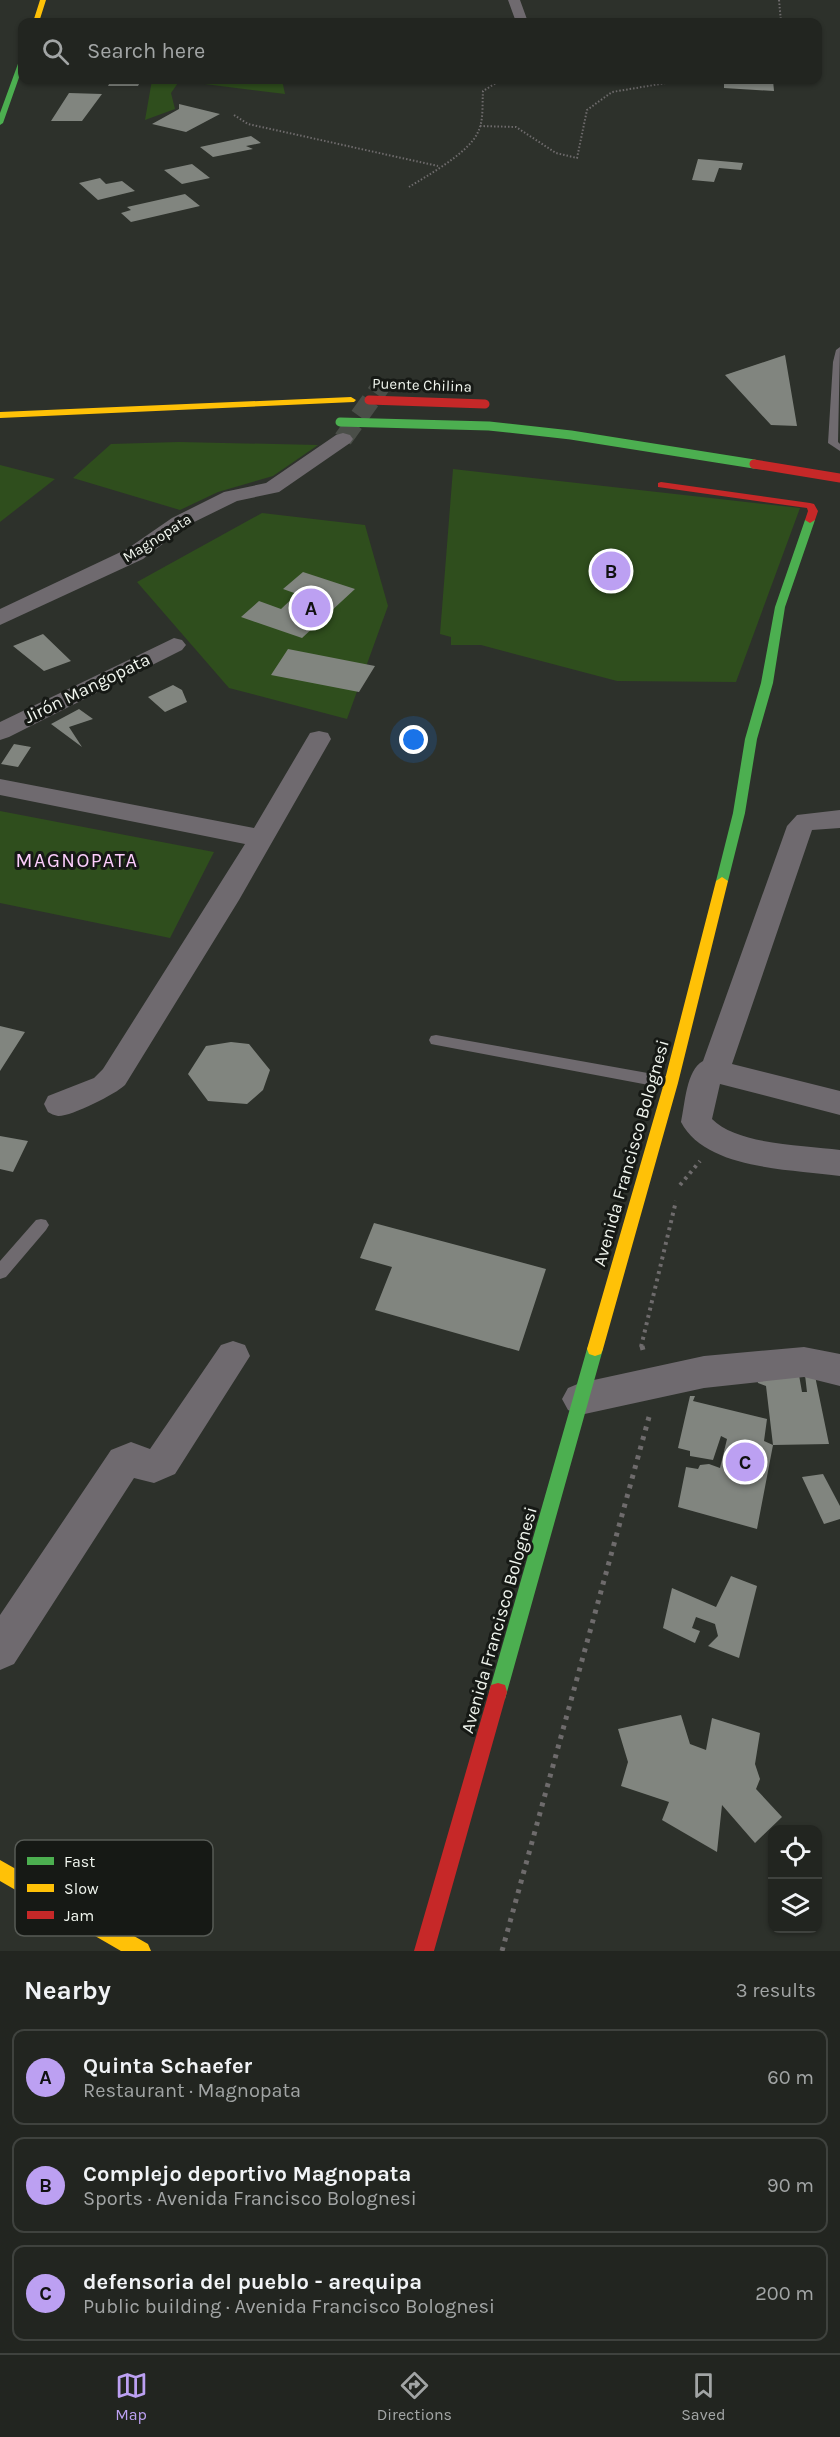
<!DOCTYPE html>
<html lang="en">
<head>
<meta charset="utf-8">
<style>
	body { margin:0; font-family:Karla,sans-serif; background:#2e312d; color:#f1f3f6 }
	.controls { position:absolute; right:18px; bottom:18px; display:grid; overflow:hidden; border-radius:12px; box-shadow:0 2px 4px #0004 }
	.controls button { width:54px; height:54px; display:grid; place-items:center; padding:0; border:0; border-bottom:2px solid #3f423e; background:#222520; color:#f1f3f6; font:30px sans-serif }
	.you { position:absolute; left:414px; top:740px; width:21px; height:21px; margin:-15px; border:4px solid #fff; border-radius:50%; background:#1a73e8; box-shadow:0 0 0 9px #1a73e833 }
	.badge { display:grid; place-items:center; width:39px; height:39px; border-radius:50%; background:#bca0f2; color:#111; font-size:20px; font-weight:700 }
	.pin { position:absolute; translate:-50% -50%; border:3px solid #fff; box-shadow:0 2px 6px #0006 }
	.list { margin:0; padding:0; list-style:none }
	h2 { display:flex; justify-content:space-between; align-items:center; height:78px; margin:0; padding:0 24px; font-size:26px }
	h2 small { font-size:20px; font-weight:400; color:#a2a5a5 }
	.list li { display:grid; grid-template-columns:39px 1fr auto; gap:18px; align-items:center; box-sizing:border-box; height:96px; margin:0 12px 12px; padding:0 12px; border:2px solid #3f423e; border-radius:12px }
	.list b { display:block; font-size:22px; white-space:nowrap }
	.list p { margin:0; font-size:20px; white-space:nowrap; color:#a2a5a5 }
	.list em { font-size:20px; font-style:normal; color:#a2a5a5 }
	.icon { flex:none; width:33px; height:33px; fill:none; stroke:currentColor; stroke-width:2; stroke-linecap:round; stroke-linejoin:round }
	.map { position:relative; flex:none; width:840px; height:1951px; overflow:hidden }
	.search { position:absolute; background:#222520; box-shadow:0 2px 4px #0004; left:18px; right:18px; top:18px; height:66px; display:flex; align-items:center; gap:15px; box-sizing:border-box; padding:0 21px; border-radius:12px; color:#a2a5a5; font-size:22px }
	.sheet { height:402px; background:#222520 }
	nav { display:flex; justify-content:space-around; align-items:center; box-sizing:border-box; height:84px; border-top:2px solid #3f423e; background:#222520; font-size:16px; color:#a2a5a5 }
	nav a { display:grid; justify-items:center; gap:3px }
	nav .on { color:#bca0f2 }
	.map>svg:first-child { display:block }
	.green { fill:#2f4e1d }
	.building { fill:#81857f }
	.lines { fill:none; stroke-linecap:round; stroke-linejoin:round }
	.street-tunnel { stroke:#4a4e48; stroke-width:19; stroke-dasharray:19 9; stroke-linecap:butt }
	.path-far2 { stroke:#6e6b6c; stroke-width:2; stroke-dasharray:1.5 2; stroke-linecap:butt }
	.path-far1 { stroke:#6e6b6c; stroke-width:4; stroke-dasharray:3 4.5; stroke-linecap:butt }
	.path { stroke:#6e6b6c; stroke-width:5; stroke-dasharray:4 6; stroke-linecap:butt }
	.lane { fill:#6f6a6f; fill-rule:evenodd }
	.street { fill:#6f6a6f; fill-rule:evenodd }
	.fast { fill:#4caf50; fill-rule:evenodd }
	.slow { fill:#ffc107; fill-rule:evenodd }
	.jam { fill:#c62828; fill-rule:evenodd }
	.fast-bridge { stroke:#4caf50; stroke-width:9 }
	.jam-bridge { stroke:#c62828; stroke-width:9 }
	.labels { text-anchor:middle; stroke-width:6; stroke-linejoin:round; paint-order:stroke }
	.far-street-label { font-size:15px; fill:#f0f5ee; stroke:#161915 }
	.street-label { font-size:18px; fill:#f0f5ee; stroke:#161915 }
	.neighbourhood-label { font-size:20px; letter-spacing:1.5px; fill:#fdcefd; stroke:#161915 }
	.key { fill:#161915; stroke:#575b56; stroke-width:1.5 }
	.key-label { font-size:16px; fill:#f0f5ee }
</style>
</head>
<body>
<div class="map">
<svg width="840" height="1951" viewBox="0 0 840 1951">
	<rect width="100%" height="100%" fill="#2d312b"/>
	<!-- green -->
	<path class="green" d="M 152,80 L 180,80 L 171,93 L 175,109 L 145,120 Z
		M 181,80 L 282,80 L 285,94 L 181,81 Z
		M 179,442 L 318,445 L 273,476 L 218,492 L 180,510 L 73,478 L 111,444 Z
		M 0,465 L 55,479 L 0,522 Z
		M 453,469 L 800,508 L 736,682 L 617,681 L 481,645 L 451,645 L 451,637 L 440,634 Z
		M 262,513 L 365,525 L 388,606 L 347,719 L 229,688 L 137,582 Z
		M 0,811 L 214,852 L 170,938 L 0,903 Z"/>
	<!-- building -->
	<path class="building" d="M 111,80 L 141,80 L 138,86 L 108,86 Z
		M 724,80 L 773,80 L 774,91 L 724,88 Z
		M 69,93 L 102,94 L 82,121 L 51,121 Z
		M 179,104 L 220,114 L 186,132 L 152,124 L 179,109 Z
		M 251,136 L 261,143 L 246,146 L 253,149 L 213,157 L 200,147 Z
		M 698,159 L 743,163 L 741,170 L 719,168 L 714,182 L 692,180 Z
		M 192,164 L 210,178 L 182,184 L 164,170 Z
		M 100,178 L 106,184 L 122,181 L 135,191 L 98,200 L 79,183 Z
		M 185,194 L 200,206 L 131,222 L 121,213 L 131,210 L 127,207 Z
		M 785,355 L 797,426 L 771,425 L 725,375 Z
		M 303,572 L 355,589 L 302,638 L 241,617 L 259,601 L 281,609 L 297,594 L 283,589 Z
		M 43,634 L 71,661 L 44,671 L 13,646 Z
		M 288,649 L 375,666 L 359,692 L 271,675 Z
		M 173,685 L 182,690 L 187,702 L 165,712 L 148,697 Z
		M 79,709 L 93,719 L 69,727 L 82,747 L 51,724 Z
		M 14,744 L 31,747 L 18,767 L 1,764 Z
		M 0,1026 L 25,1032 L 0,1071 Z
		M 231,1042 L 249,1044 L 270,1070 L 263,1090 L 247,1104 L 208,1101 L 188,1074 L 206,1046 Z
		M 0,1136 L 28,1141 L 13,1172 L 0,1169 Z
		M 374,1223 L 546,1269 L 519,1351 L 375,1310 L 392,1267 L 360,1258 Z
		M 756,1375 L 799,1375 L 802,1392 L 807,1392 L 805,1375 L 815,1376 L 829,1444 L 773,1445 L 757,1529 L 678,1507 L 686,1467 L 698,1469 L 700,1465 L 709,1464 L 720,1468 L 727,1439 L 721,1436 L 713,1460 L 690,1456 L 690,1451 L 678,1448 L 690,1396 L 695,1396 L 693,1401 L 767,1419 L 764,1441 L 773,1445 L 766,1386 L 758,1383 Z
		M 823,1474 L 840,1506 L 840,1519 L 824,1524 L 802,1477 Z
		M 731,1576 L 757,1586 L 739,1658 L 708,1646 L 718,1636 L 715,1624 L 696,1617 L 692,1628 L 700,1631 L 695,1643 L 663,1628 L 672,1588 L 716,1607 Z
		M 681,1715 L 690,1744 L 706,1750 L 712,1718 L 760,1733 L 755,1764 L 760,1779 L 756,1789 L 782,1817 L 755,1843 L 722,1805 L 717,1852 L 662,1820 L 669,1802 L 621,1786 L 628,1762 L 618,1729 Z"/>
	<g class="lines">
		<!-- street-tunnel -->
		<path class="street-tunnel" d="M 343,439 L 381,386"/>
		<!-- path-far2 -->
		<path class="path-far2" d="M 779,0 L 781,22
			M 234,115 L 248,124 L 438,166
			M 480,126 L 516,127 L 556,153 L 577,158 L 587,110 L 612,92 L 684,80
			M 409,187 C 428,175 469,153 478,132 C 484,120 482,104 483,91 L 501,80"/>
		<!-- path-far1 -->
		<path class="path-far1" d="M 680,1185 L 700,1161
			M 641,1347 L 676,1201"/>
		<!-- path -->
		<path class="path" d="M 642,1346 L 644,1354
			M 502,1951 L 649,1417"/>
		<!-- lane -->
		<path class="lane" d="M 840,347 L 838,442 L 840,444 L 840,451 L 828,443 L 833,362 L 836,350 Z
			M 436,1035 L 670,1077 L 675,1079 L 677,1083 L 675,1087 L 670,1089 L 436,1045 L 431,1044 L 429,1040 L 431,1036 Z
			M 41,1219 L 46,1220 L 49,1225 L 46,1230 L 6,1277 L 0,1279 L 0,1261 L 36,1220 Z"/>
		<!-- street -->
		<path class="street" d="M 508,0 L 520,0 L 528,22 L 516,22 Z
			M 343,433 L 350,435 L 353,439 L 350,443 L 279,492 L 237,501 L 186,526 L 143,559 L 0,625 L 0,609 L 127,549 L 172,518 L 224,492 L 266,483 L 336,435 Z
			M 174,638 L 182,640 L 186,645 L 182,650 L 9,737 L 0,740 L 0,722 Z
			M 319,731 L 328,733 L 331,739 L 239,900 L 125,1085 C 116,1094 70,1117 58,1116 C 54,1115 51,1114 48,1112 L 44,1104 L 48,1096 L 94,1078 L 103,1069 L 245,844 L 0,795 L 0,779 L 254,828 L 310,733 Z
			M 840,810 L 840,828 L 812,830 L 732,1064 L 840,1091 L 840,1115 L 720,1084 L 712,1119 C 737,1145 804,1145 840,1150 L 840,1176 C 791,1169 706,1170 681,1122 C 685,1105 686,1070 703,1061 L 787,826 L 797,815 Z
			M 233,1341 L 245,1345 L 250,1356 L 175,1474 L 154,1483 L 134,1478 L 14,1664 L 0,1670 L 0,1615 L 111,1450 L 131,1442 L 150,1449 L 221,1345 Z
			M 804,1347 L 840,1354 L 840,1386 L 804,1377 L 704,1388 L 580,1415 L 568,1410 L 562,1399 L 568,1388 L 580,1383 L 704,1356 Z"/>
		<!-- fast -->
		<path class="fast" d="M 22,59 L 22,69 L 3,123 L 0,125 L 0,113 L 19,61 Z
			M 810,517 L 815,520 L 785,607 L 773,683 L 757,739 L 745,813 L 728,881 L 722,885 L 716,881 L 733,813 L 745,739 L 761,683 L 775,607 L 805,520 Z
			M 595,1342 L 601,1344 L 603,1349 L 507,1692 L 505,1699 L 498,1701 L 491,1699 L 489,1692 L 587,1349 L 589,1344 Z"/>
		<!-- slow -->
		<path class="slow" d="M 40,0 L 46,0 L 39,22 L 33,22 Z
			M 351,397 L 356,400 L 354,402 L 0,418 L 0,412 Z
			M 722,877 L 728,881 L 678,1083 L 603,1349 L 601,1354 L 595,1356 L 589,1354 L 587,1349 L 664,1083 L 716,881 Z
			M 0,1860 L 148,1944 L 151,1951 L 121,1951 L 0,1881 Z"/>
		<!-- jam -->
		<path class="jam" d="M 661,482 L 810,503 L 814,504 L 818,511 L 815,520 L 810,523 L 805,520 L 808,511 L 807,508 L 658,487 L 658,483 Z
			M 498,1683 L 505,1685 L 507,1692 L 434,1951 L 414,1951 L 489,1692 L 491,1685 Z"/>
		<!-- fast-bridge -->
		<path class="fast-bridge" d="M 340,422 L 489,426 L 571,435 L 754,464"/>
		<!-- jam-bridge -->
		<path class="jam-bridge" d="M 369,400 L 485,404
			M 754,464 L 840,478"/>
	</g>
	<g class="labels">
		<!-- far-street labels -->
		<g class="far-street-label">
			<text transform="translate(422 385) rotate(2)" y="5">Puente Chilina</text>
			<text transform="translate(157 538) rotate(-32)" y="5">Magnopata</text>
		</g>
		<!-- street labels -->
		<g class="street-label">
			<text transform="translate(87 688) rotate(-26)" y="6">Jirón Mangopata</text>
			<text transform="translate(631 1153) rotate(-74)" y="6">Avenida Francisco Bolognesi</text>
			<text transform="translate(499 1620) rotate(-74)" y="6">Avenida Francisco Bolognesi</text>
		</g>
		<!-- neighbourhood labels -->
		<g class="neighbourhood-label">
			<text x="77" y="867">MAGNOPATA</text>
		</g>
	</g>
	<!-- legend -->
	<rect x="15" y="1840" width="198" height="96" rx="9" class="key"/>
	<rect x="27" y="1857" width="27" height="8" fill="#4caf50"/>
	<rect x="27" y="1884" width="27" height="8" fill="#ffc107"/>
	<rect x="27" y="1911" width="27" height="8" fill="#c62828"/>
	<g class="key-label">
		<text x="64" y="1867">Fast</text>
		<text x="64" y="1894">Slow</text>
		<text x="64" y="1921">Jam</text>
	</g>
</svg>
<div class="controls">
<button><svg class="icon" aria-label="locate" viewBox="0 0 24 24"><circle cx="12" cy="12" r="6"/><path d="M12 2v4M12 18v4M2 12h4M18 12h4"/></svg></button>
<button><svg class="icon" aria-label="layers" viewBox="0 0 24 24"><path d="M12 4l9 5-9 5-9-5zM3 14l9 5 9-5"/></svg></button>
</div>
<div class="you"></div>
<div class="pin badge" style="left:311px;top:608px">A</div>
<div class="pin badge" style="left:611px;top:571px">B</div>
<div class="pin badge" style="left:745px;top:1462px">C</div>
<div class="search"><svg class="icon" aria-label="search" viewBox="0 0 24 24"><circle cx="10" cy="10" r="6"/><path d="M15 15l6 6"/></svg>Search here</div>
</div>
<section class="sheet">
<h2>Nearby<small>3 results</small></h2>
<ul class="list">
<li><span class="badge">A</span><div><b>Quinta Schaefer</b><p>Restaurant · Magnopata</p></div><em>60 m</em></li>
<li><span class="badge">B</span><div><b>Complejo deportivo Magnopata</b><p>Sports · Avenida Francisco Bolognesi</p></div><em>90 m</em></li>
<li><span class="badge">C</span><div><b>defensoria del pueblo - arequipa</b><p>Public building · Avenida Francisco Bolognesi</p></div><em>200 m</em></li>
</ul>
</section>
<nav>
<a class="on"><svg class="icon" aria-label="map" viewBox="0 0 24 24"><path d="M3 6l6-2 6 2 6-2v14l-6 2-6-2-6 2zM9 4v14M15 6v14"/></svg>Map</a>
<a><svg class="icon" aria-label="directions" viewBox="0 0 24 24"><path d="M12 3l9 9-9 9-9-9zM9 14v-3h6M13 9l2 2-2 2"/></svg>Directions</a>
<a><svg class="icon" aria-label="saved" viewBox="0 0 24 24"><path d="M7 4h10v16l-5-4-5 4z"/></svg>Saved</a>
</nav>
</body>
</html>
